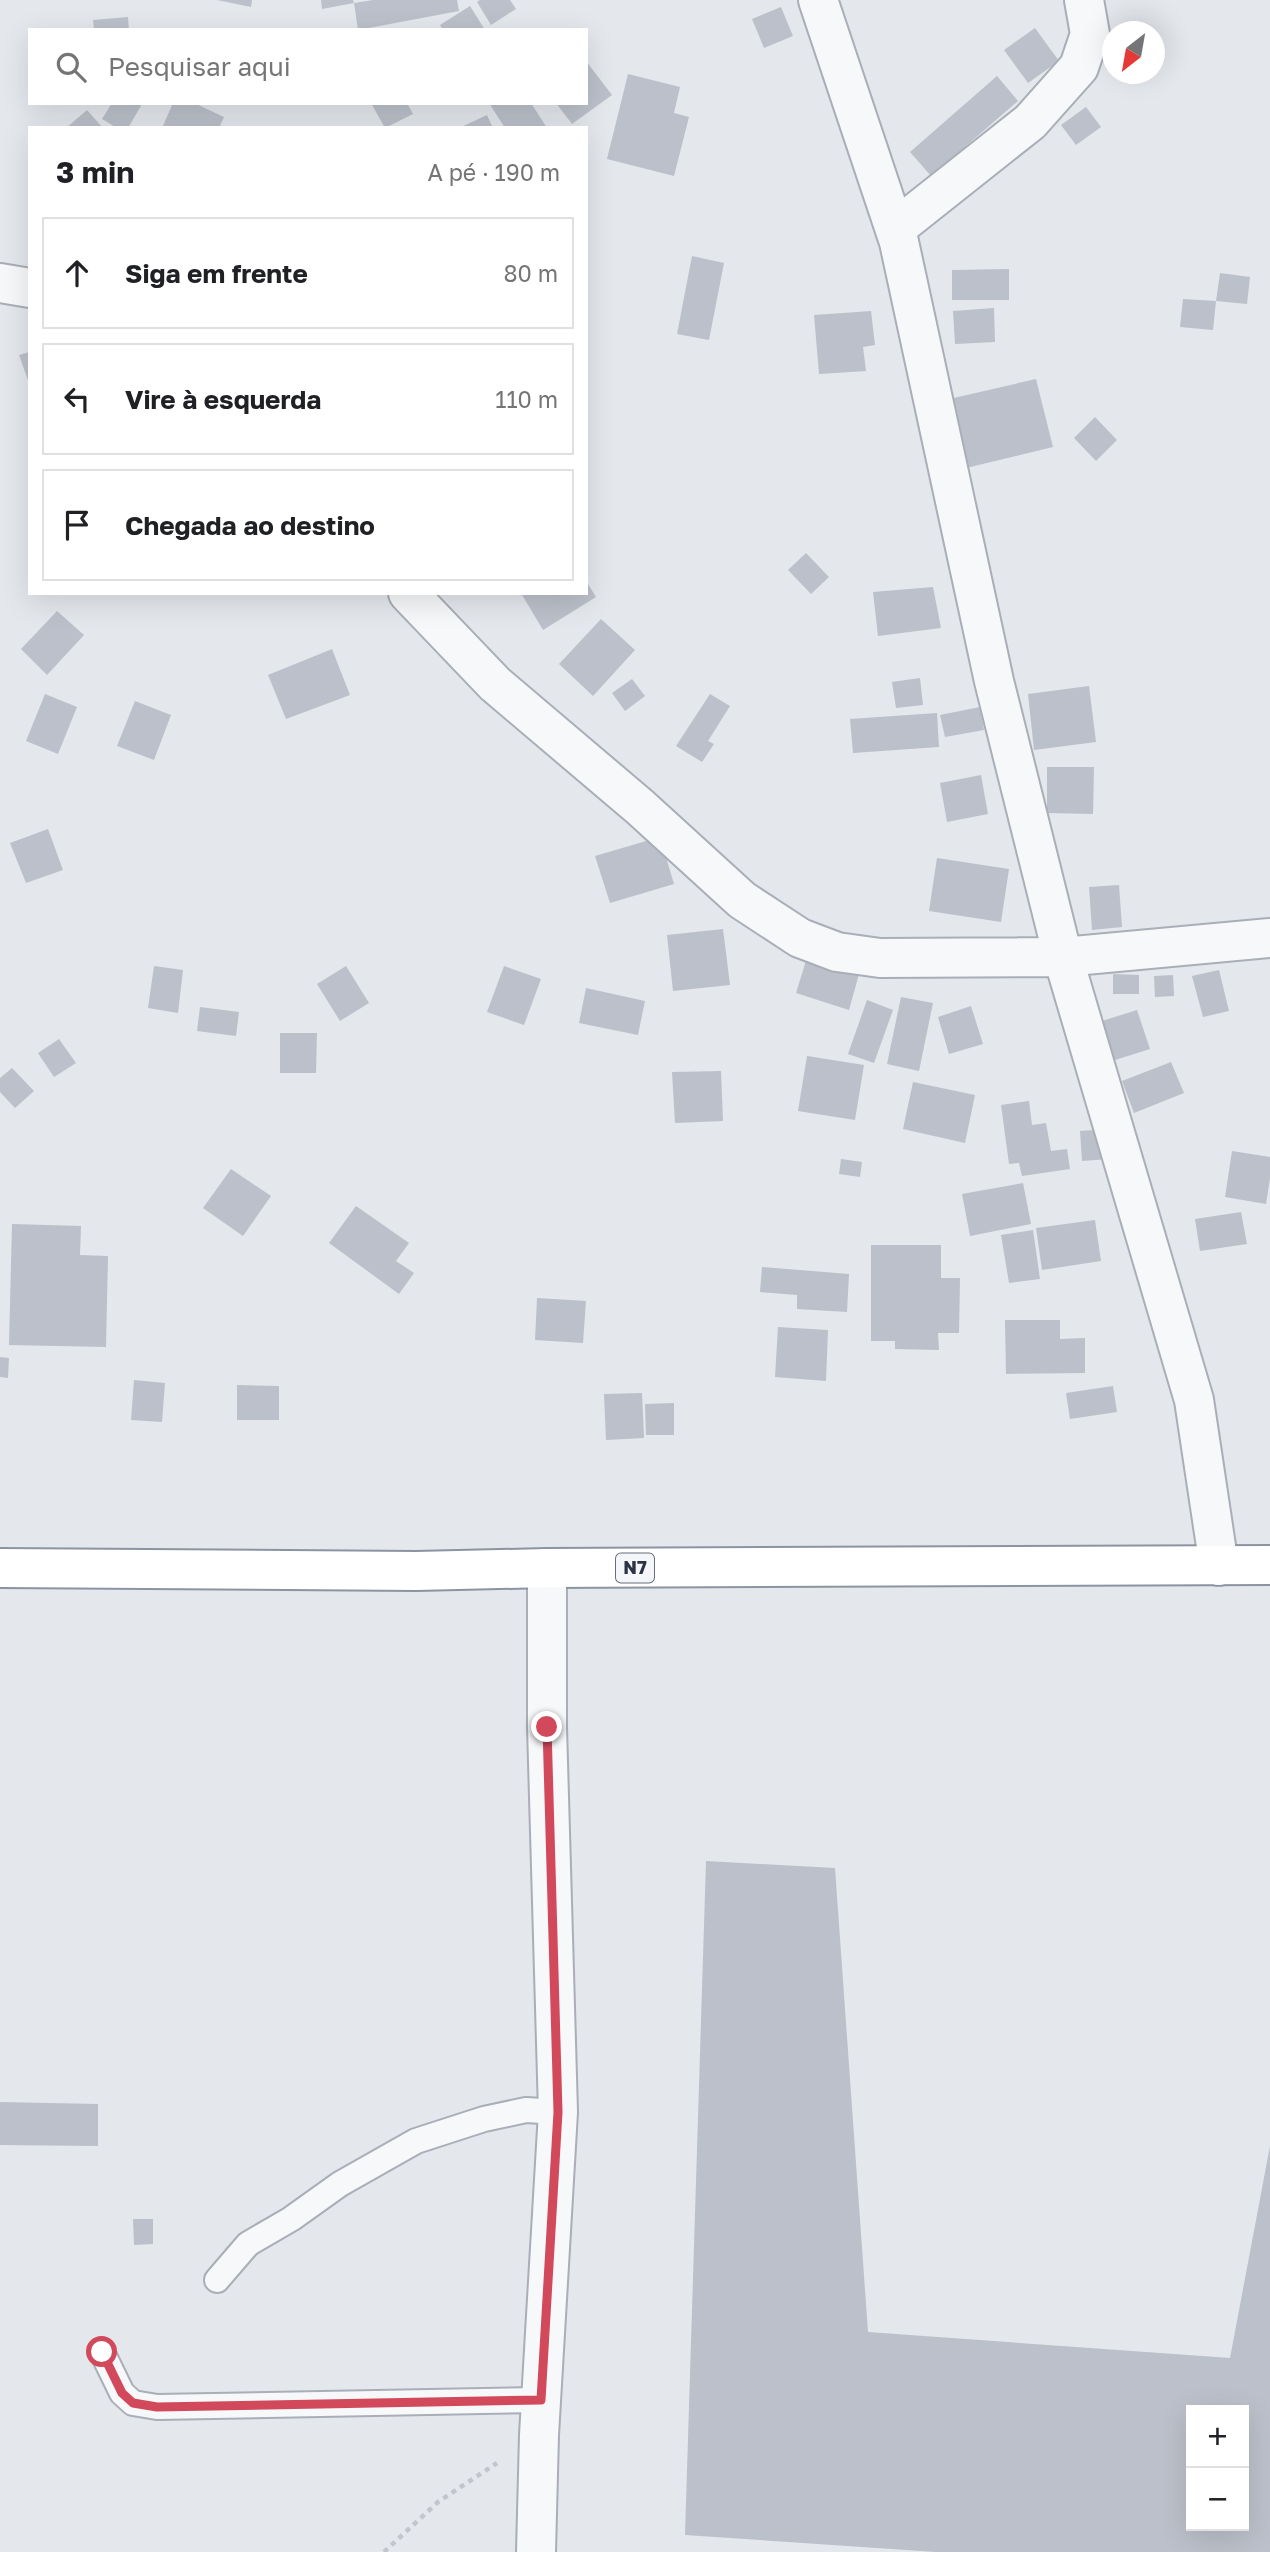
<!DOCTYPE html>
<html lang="pt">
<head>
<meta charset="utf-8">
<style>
	body { margin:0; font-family:"Golos Text",sans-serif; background:#f6f6f6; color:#202124 }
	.controls { position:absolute; right:21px; bottom:21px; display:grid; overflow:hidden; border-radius:0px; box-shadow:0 7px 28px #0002 }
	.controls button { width:63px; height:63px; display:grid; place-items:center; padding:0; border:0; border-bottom:2px solid #e0e0e0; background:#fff; color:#202124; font:35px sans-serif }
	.compass { position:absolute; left:1102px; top:21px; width:63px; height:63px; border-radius:50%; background:#fff; box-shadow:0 7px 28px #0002; rotate:211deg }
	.stop { position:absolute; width:21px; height:21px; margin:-16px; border:5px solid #d1495b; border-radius:50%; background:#fff }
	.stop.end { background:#d1495b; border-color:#fff; box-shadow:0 2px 7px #0008 }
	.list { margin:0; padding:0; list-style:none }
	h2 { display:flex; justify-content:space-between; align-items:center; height:91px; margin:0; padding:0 28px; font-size:30px }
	h2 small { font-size:23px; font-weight:400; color:#757577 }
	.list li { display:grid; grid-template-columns:46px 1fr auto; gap:21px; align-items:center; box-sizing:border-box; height:112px; margin:0 14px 14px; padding:0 14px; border:2px solid #e0e0e0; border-radius:0px }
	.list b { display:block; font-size:26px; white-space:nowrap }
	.list em { font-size:23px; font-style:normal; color:#757577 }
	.icon { flex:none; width:38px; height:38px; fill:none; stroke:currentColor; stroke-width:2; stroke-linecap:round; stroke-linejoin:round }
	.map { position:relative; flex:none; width:1270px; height:2552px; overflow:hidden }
	.search { position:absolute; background:#fff; box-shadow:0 7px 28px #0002; left:28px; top:28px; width:560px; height:77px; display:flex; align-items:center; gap:18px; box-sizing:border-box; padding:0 24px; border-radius:0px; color:#757577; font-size:26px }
	.panel { position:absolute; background:#fff; box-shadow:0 7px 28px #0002; left:28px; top:126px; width:560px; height:469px; border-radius:0px }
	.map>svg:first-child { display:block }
	.building { fill:#bbc0ca; fill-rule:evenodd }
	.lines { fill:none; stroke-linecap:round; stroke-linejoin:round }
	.lane-casing { stroke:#a9aeb7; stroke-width:28 }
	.street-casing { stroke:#a9aeb7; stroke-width:42 }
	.highway-casing { stroke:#8b94a3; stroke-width:42 }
	.path { stroke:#c2c5cb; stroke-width:4.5; stroke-dasharray:5 5; stroke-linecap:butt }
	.lane { stroke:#f7f8fa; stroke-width:24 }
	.street { stroke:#f7f8fa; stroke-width:38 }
	.highway { stroke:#fff; stroke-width:38 }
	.route { stroke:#d1495b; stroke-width:9 }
	.labels { text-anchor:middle; stroke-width:7; stroke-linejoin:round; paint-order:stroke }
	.shield { fill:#f4f6f9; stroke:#676e7b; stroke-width:2 }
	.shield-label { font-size:18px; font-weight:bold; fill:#2b3445 }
</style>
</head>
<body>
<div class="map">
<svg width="1270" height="2552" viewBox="0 0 1270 2552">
	<rect width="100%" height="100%" fill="#e4e7ec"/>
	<!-- building -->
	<path class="building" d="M 217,0 L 252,0 L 251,7 Z
		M 321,0 L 353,0 L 354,3 L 322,9 Z
		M 373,0 L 457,0 L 459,11 L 358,30 L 354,3 Z
		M 480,0 L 510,0 L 516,9 L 491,25 L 477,2 Z
		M 470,6 L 485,30 L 443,30 L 440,25 Z
		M 781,7 L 793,36 L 764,48 L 752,19 Z
		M 128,17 L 129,30 L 94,30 L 93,20 Z
		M 1035,28 L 1059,61 L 1028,83 L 1004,50 Z
		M 586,61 L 612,95 L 572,124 L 556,103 L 586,103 Z
		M 628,74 L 680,87 L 674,113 L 689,117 L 674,176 L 607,159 Z
		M 997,76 L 1018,101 L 931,176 L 910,152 Z
		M 112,103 L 140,103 L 142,104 L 128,128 L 117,128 L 102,119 Z
		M 173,103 L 194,103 L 224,117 L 219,128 L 162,128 Z
		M 371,103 L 407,103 L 413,114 L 385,128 Z
		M 489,103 L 531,103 L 547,128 L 505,128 Z
		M 1086,107 L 1101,127 L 1076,145 L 1061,125 Z
		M 87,110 L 103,128 L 66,128 Z
		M 487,115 L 493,128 L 459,128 Z
		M 692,256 L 724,263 L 709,340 L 677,334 Z
		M 1009,269 L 1009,300 L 952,300 L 952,270 Z
		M 1220,273 L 1250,277 L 1247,304 L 1216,301 L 1213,330 L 1180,327 L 1183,299 L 1216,301 Z
		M 994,308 L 995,342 L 955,344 L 953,311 Z
		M 871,311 L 875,345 L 863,347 L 866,371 L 819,374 L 814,315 Z
		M 30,352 L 30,380 L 28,380 L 19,355 Z
		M 1036,379 L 1053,447 L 962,469 L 945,400 Z
		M 1095,417 L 1117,440 L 1096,461 L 1074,438 Z
		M 806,553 L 829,577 L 811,594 L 788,570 Z
		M 586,581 L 596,597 L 543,630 L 521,593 L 586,593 Z
		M 933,587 L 941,628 L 878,636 L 873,592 Z
		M 57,611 L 84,635 L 47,675 L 21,649 Z
		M 601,619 L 635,650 L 593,696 L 559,664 Z
		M 332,649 L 350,695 L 286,719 L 268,675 Z
		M 920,678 L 923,705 L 896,708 L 892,682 Z
		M 632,679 L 645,696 L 625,711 L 612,693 Z
		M 1089,686 L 1096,742 L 1034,750 L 1028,694 Z
		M 45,694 L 77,707 L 58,754 L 26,741 Z
		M 710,694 L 730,706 L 708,741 L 714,744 L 702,762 L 676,746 Z
		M 135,701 L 171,715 L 154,760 L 117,746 Z
		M 980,707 L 984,730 L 945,737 L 940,715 Z
		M 937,713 L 939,747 L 853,753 L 850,719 Z
		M 1047,767 L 1094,767 L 1093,814 L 1047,813 Z
		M 981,775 L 988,814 L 947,822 L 940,783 Z
		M 48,829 L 63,870 L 26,883 L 10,843 Z
		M 660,837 L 674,884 L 610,903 L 595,856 Z
		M 937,858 L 1009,869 L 1001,922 L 929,911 Z
		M 1119,885 L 1122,927 L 1092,930 L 1089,887 Z
		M 723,929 L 730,985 L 673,991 L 667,935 Z
		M 809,951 L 861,967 L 849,1010 L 796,993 Z
		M 154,966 L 183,970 L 178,1013 L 148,1008 Z
		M 346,966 L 369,1003 L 340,1021 L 317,984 Z
		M 504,966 L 541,979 L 524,1025 L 487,1012 Z
		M 1219,970 L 1229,1011 L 1203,1017 L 1192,976 Z
		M 1113,974 L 1139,975 L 1139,994 L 1113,994 Z
		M 1173,975 L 1174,996 L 1155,997 L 1154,976 Z
		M 586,988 L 645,1001 L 638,1035 L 579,1023 Z
		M 901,997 L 933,1003 L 919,1071 L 887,1064 Z
		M 867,1000 L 893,1010 L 874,1063 L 848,1054 Z
		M 971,1006 L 983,1044 L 949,1054 L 938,1017 Z
		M 200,1007 L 239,1012 L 236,1036 L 197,1031 Z
		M 1137,1010 L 1150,1049 L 1115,1060 L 1102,1021 Z
		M 280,1033 L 317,1033 L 316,1073 L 280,1073 Z
		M 59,1039 L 76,1063 L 54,1077 L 38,1053 Z
		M 807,1056 L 864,1065 L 855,1120 L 798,1111 Z
		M 1171,1062 L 1184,1093 L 1134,1113 L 1122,1081 Z
		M 12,1068 L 34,1091 L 15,1108 L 0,1092 L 0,1078 Z
		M 721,1071 L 723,1121 L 675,1123 L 672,1072 Z
		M 913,1082 L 975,1095 L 965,1143 L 903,1129 Z
		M 1029,1101 L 1032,1125 L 1046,1123 L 1051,1151 L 1067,1149 L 1070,1169 L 1022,1176 L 1019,1163 L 1009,1164 L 1001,1105 Z
		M 1107,1129 L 1109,1159 L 1082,1161 L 1080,1131 Z
		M 1232,1151 L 1270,1157 L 1270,1178 L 1266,1204 L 1225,1197 Z
		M 841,1159 L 862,1162 L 860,1177 L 839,1174 Z
		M 231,1169 L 271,1196 L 243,1236 L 203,1208 Z
		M 1023,1183 L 1031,1224 L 970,1236 L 962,1194 Z
		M 356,1206 L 409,1243 L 396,1261 L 414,1273 L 399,1294 L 329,1243 Z
		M 1241,1212 L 1247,1244 L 1200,1251 L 1195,1219 Z
		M 1095,1220 L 1101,1261 L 1042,1270 L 1036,1228 Z
		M 12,1224 L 81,1226 L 80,1255 L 108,1256 L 106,1347 L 9,1345 Z
		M 1033,1230 L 1040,1279 L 1009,1283 L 1001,1235 Z
		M 871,1245 L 941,1245 L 941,1278 L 960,1278 L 959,1333 L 938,1333 L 939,1350 L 895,1349 L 895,1341 L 871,1341 Z
		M 762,1267 L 849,1274 L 847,1312 L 797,1309 L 797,1295 L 760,1292 Z
		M 537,1298 L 586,1301 L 583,1343 L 535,1340 Z
		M 1005,1320 L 1060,1320 L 1060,1339 L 1085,1338 L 1085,1373 L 1006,1374 Z
		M 778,1327 L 828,1330 L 826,1381 L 775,1377 Z
		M 0,1357 L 9,1358 L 8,1378 L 0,1377 Z
		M 134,1380 L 165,1383 L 162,1422 L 131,1420 Z
		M 237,1385 L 279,1386 L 279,1420 L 237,1420 Z
		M 1113,1386 L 1117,1412 L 1070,1419 L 1066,1393 Z
		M 642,1393 L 644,1438 L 606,1440 L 604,1394 Z
		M 674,1403 L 674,1435 L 646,1435 L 645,1404 Z
		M 706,1861 L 835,1868 L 868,2332 L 1230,2358 L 1270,2146 L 1270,2552 L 936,2552 L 685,2535 ZM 1191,2410 L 1244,2410 L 1244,2526 L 1191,2526 Z
		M 0,2102 L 98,2104 L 98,2146 L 0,2145 Z
		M 133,2219 L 153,2219 L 153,2244 L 134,2245 Z"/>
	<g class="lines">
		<defs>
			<path id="lane" d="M 217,2280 L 248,2244 L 291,2219 L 340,2184 L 416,2141 L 484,2119 L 526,2110 L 558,2112
				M 102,2352 L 122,2393 L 133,2403 L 157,2407 L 541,2400"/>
			<path id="street" d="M 818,0 L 899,242 L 994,681 L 1063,957 L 1194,1400 L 1219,1566
				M 895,229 L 1030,122 L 1079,67 L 1090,34 L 1084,0
				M 0,283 L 30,288
				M 408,593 L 495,684 L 640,807 L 742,900 L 800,938 L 837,952 L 880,958 L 1063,957 L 1270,938
				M 536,2552 L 539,2435 L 558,2112 L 547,1727 L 547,1568"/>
			<path id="highway" d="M 0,1568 L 416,1571 L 547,1568 L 1270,1565"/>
		</defs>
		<!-- lane casing -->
		<use href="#lane" class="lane-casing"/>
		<!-- street casing -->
		<use href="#street" class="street-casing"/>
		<!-- highway casing -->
		<use href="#highway" class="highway-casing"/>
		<!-- path -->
		<path class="path" d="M 384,2552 L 438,2502 L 497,2463"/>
		<!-- lane -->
		<use href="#lane" class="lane"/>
		<!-- street -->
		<use href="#street" class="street"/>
		<!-- highway -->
		<use href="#highway" class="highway"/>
	</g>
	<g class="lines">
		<!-- route -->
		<path class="route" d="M 102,2352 L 122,2393 L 133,2403 L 157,2407 L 541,2400 L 558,2112 L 547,1727"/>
	</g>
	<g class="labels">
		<!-- shield labels -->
		<rect class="shield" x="616" y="1553.5" width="38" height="29" rx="5"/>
		<g class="shield-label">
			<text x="635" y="1574">N7</text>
		</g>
	</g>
</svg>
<div class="controls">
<button>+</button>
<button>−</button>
</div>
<svg class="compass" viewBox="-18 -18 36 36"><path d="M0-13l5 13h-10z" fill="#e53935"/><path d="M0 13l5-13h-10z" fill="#757577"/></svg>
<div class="stop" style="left:102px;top:2352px"></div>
<div class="stop end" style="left:547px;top:1727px"></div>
<div class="search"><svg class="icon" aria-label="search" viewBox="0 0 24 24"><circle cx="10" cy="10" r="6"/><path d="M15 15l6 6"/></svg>Pesquisar aqui</div>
<section class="panel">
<h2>3 min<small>A pé · 190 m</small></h2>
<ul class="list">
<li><svg class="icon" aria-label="ahead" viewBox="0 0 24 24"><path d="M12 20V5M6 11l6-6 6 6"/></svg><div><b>Siga em frente</b></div><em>80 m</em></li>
<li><svg class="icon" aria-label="left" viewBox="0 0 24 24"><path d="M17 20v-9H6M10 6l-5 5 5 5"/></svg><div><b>Vire à esquerda</b></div><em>110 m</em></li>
<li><svg class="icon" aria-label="arrive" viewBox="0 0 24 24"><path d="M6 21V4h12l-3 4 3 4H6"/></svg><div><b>Chegada ao destino</b></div></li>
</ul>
</section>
</div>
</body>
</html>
